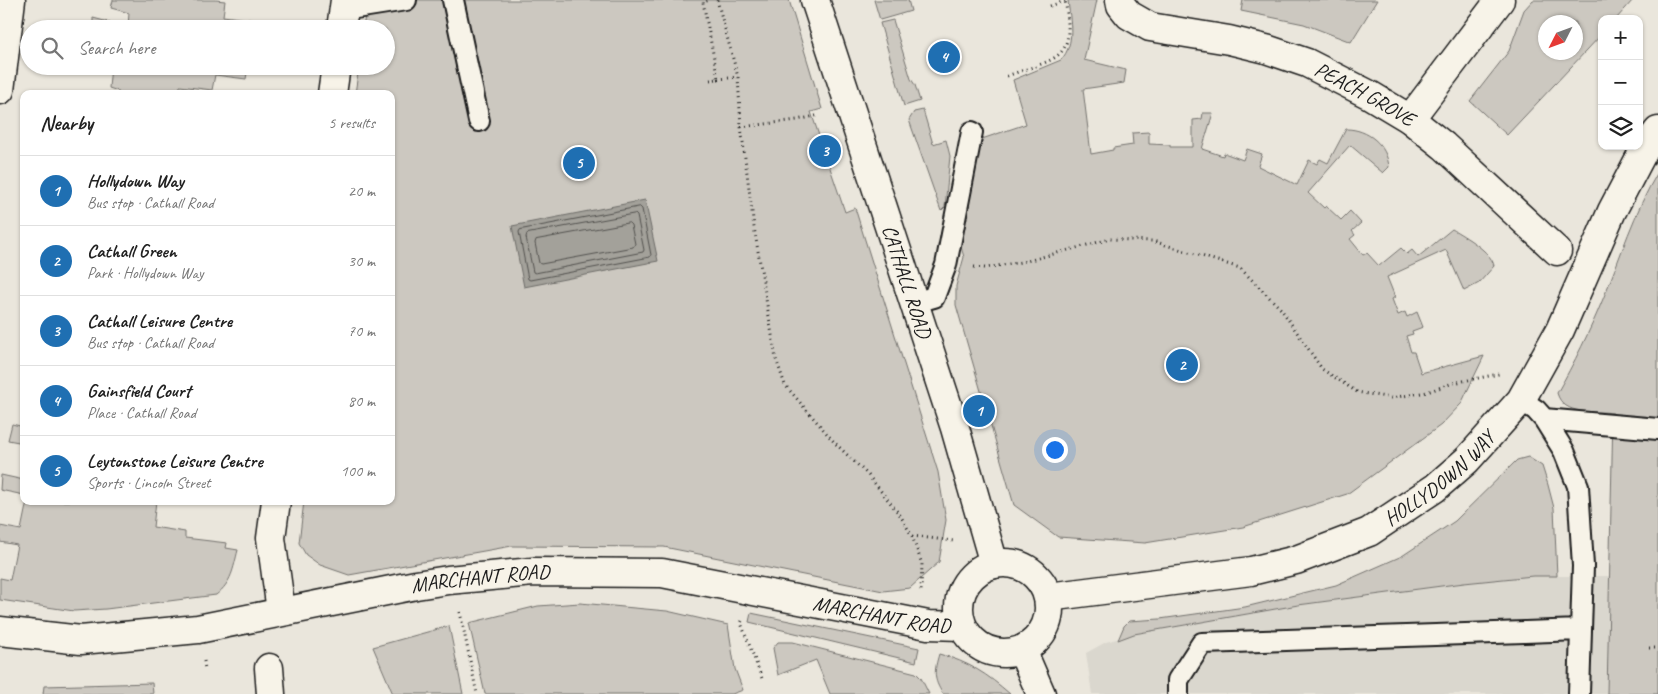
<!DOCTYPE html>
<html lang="en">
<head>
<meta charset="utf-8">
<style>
	body { margin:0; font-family:Caveat,sans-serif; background:#f2f2f2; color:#222 }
	.controls { position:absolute; right:15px; top:15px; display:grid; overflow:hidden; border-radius:10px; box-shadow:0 1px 4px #0004 }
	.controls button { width:45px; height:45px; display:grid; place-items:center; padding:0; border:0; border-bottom:1px solid #e0e0e0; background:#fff; color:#222; font:25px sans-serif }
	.compass { position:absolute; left:1538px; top:15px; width:45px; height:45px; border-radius:50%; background:#fff; box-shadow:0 1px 4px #0004; rotate:228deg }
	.you { position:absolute; left:1054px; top:449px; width:18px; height:18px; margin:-12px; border:4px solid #fff; border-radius:50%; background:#1a73e8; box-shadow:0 0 0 8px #1a73e833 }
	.badge { display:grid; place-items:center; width:32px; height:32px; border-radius:50%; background:#1f6fb2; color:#fff; font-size:16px; font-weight:700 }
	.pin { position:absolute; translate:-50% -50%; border:2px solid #fff; box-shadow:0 1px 5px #0006 }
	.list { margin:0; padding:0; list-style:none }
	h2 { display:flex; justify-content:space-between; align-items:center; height:65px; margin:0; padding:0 20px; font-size:21px }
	h2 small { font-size:16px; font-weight:400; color:#767676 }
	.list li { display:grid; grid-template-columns:32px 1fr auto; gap:15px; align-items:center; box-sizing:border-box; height:70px; padding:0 20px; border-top:1px solid #e0e0e0 }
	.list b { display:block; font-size:19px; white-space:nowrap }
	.list p { margin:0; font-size:16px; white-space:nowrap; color:#767676 }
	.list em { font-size:16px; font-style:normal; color:#767676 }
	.icon { flex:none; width:28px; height:28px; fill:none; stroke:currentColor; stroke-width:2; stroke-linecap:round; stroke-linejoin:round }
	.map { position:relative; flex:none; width:1658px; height:694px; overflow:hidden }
	.search { position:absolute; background:#fff; box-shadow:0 1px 4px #0004; left:20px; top:20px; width:375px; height:55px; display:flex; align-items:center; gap:12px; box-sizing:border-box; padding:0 18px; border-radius:28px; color:#767676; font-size:19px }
	.panel { position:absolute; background:#fff; box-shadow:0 1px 4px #0004; left:20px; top:90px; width:375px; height:415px; border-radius:10px }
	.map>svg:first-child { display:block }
	.built { fill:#dad7ce }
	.green { fill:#ccc8c0; stroke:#74726e; fill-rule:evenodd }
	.water { fill:#a3a19a; stroke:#6d6c68 }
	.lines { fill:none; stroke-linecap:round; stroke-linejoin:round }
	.shore { stroke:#52514e; stroke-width:1 }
	.lane-casing { stroke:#1c1c1c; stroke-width:24 }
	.street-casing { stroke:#1c1c1c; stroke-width:31 }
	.secondary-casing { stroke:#1c1c1c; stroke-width:31 }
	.path { stroke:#1c1c1c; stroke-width:3; stroke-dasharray:1 4; stroke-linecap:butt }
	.lane { stroke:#f7f3e8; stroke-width:20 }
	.street { stroke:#f7f3e8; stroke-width:28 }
	.secondary { stroke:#f7f3e8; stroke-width:28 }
	.labels { text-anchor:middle; stroke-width:4; stroke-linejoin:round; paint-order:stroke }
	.street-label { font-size:21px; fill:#1c1c1c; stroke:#f7f3e8 }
</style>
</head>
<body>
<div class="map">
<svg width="1658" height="694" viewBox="0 0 1658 694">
	<rect width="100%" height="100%" fill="#eae6dc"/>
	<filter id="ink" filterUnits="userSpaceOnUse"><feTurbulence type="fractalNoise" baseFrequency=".02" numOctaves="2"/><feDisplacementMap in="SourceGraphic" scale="10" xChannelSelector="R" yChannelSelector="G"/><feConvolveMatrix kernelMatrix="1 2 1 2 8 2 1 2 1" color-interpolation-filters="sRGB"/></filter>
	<g filter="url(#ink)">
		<!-- built -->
		<path class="built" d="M 1533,576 L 1609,576 L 1607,694 L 1092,694 L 1086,653 L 1106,642 L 1134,634 L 1298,605 L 1464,583 Z"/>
		<!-- green -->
		<path class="green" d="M 113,0 L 216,0 L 225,1 L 223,16 L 255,20 L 254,29 L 93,29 L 93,18 L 128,27 L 129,13 L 111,8 Z
			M 367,0 L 789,0 L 822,109 L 811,112 L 845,212 L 855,208 L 938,472 L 946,520 L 939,562 L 910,588 L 883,591 L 664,547 L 512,546 L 349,575 L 320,565 L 306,555 L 299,543 L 304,501 L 391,501 L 391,94 L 355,94 L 359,66 L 386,66 L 386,29 L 363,29 Z
			M 874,0 L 908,0 L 911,11 L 880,20 Z
			M 1068,0 L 1097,0 L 1084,60 L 1126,70 L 1124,83 L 1083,89 L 1091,154 L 1113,150 L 1113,148 L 1133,145 L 1132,133 L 1149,132 L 1149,144 L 1170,145 L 1170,147 L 1193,147 L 1193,120 L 1202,119 L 1203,113 L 1213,113 L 1202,149 L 1223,156 L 1224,153 L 1243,160 L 1247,149 L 1262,154 L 1258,166 L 1297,185 L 1309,160 L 1317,164 L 1320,159 L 1328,163 L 1346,129 C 1368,129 1387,145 1389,167 L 1383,173 L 1350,145 L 1308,193 L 1324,208 L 1326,206 L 1341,220 L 1350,211 L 1361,223 L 1352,231 L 1355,235 L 1350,239 L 1363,255 L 1367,253 L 1379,266 L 1401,248 L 1407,254 L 1412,250 L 1418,257 L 1452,229 C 1464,236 1492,252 1494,266 L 1479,283 L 1464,291 L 1446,250 L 1387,277 L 1395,297 L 1392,299 L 1398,315 L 1405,312 L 1407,317 L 1417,312 L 1423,327 L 1412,331 L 1413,334 L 1406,336 L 1411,352 L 1414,352 L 1421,373 L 1484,356 L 1461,404 L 1441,425 L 1347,494 L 1243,527 L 1145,543 L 1058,537 L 1014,505 L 956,305 L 956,286 L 964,257 L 961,247 L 960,228 L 976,141 L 1026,124 L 1013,80 L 1061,60 C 1076,43 1070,21 1068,0 Z
			M 1243,0 L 1377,0 L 1351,42 L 1304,24 L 1241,11 Z
			M 1533,0 L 1633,0 L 1616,19 L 1602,19 L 1602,34 L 1507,135 L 1470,101 L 1509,51 L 1524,10 ZM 1546,22 L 1576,22 L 1576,52 L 1546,52 Z
			M 893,20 L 911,79 L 915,85 L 920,101 L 904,106 L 880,23 Z
			M 111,66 L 202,66 L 230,71 L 231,66 L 248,67 L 246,79 L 215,75 L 212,90 L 180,86 L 179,94 L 118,94 L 118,91 L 109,88 Z
			M 923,110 L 933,144 L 946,140 L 950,156 L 945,207 L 941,211 L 909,120 L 914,112 Z
			M 1658,172 L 1658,694 L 1607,694 L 1613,413 C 1594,410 1564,417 1557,393 C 1574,363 1590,331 1603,299 C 1621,256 1634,212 1658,172 Z
			M 12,424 L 24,427 L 24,443 L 8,440 Z
			M 1528,457 L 1542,466 L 1548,485 L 1554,508 L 1557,576 L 1533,576 L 1464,583 L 1298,605 L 1134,634 L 1118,640 L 1124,626 L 1129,621 L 1160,619 L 1245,607 L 1336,585 L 1402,556 L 1455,521 L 1517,460 Z
			M 1,475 L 24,480 L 24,495 L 0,490 Z
			M 27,501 L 156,501 L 153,527 L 185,532 L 185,538 L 227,543 L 226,548 L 238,550 C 233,569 232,582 216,595 L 106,609 L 74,611 L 0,600 L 0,578 L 10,580 L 17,545 L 0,542 L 0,526 L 21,530 Z
			M 580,603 L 667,611 L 728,625 L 735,669 L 743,690 L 732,694 L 485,694 L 469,623 L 538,606 Z
			M 751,613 L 919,648 L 916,662 L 749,622 Z
			M 449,626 L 463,694 L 393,694 L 373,647 Z
			M 778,642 L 793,642 L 916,673 L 921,678 L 929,694 L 830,694 L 816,660 L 778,675 L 773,648 Z
			M 939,654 C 969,662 987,674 1010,694 L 943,694 C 933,679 934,671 939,654 Z
			M 152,683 L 153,694 L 43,694 L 44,686 Z"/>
		<!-- water -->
		<path class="water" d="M 645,200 L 658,261 L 524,287 L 512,226 Z"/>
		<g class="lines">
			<!-- shore -->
			<path class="shore" d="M 640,207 L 642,209 L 651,255 L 650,257 L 530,280 L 528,279 L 519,232 L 520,230 Z
				M 635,214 L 637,216 L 644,250 L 643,252 L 535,273 L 533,272 L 526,237 L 527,234 Z
				M 629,223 L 631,225 L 635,244 L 633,247 L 541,264 L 539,263 L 535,243 L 536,240 Z"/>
			<defs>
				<path id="lane" d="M 453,0 L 479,121
					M 343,10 L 406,0
					M 913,303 L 934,297 L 946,265 L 972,132
					M 1521,400 L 1536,410 L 1544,419 L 1564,451 L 1578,486 L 1583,566 L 1579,694
					M 1544,419 L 1658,429
					M 1178,694 L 1178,680 L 1202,643 L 1580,630"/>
				<g id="street">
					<path id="s1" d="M 1120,0 L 1121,5 L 1129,15 L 1150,27 L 1229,40 L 1266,49 L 1307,63 L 1370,95 L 1410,119 L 1444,146 L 1557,251"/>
					<path d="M 341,29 L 345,0"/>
					<path d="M 0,90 L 11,0"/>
					<path d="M 332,94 L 336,66"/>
					<path d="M 1410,119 L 1500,0"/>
					<path d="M 276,501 L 271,538 L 281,611"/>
					<path id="s2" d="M 1048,597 L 1251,571 L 1296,560 L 1369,532 L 1435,488 L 1467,460 L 1521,400 L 1560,330 L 1612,211 L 1644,150 L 1658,131"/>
					<path id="s3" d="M 0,631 L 81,640 L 198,629 L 416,585 L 448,580 L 533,572 L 662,573 L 928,625 L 962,626"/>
					<path d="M 269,668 L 271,694"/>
				</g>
				<g id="secondary">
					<path id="s4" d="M 815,0 L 955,428 L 994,564"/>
					<circle cx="1004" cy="608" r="45"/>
					<path d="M 1022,650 L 1041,694"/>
				</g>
			</defs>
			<!-- lane casing -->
			<use href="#lane" class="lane-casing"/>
			<!-- street casing -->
			<use href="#street" class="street-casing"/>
			<!-- secondary casing -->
			<use href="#secondary" class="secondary-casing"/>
			<!-- path -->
			<path class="path" d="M 717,0 L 738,77 L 741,127 L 754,227 L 776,359 L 785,385 L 835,443 L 868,475 L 900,515 L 912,536 L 922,564 L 921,591
				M 1050,6 L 1065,1
				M 1007,76 C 1058,57 1076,62 1065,0
				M 718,79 L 738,77
				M 710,80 L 718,79 L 703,2 L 711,0
				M 741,127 L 797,120 L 820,115
				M 974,267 L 985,268 L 1027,261 L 1110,239 L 1153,241 L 1240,268 L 1281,309 L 1322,369 L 1357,392 L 1391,398 L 1427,392 L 1453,383 L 1499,374
				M 912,536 L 954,541
				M 460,612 L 477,694
				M 742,621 L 741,623 L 763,681
				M 1649,648 L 1658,648
				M 204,661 L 205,670"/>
			<!-- lane -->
			<use href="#lane" class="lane"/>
			<!-- street -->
			<use href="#street" class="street"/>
			<!-- secondary -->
			<use href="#secondary" class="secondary"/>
		</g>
	</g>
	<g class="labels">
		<!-- street labels -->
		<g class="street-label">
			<text dy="7" stroke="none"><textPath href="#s1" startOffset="269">PEACH GROVE</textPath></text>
			<text dy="7" stroke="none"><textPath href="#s4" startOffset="296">CATHALL ROAD</textPath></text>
			<text dy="7" stroke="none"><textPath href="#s2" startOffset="418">HOLLYDOWN WAY</textPath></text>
			<text dy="7" stroke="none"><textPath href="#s3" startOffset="486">MARCHANT ROAD</textPath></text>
			<text dy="7" stroke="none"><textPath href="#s3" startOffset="892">MARCHANT ROAD</textPath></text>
		</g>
	</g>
</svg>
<div class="controls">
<button>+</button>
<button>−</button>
<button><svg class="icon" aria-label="layers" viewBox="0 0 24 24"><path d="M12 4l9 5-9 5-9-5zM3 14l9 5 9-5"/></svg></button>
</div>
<svg class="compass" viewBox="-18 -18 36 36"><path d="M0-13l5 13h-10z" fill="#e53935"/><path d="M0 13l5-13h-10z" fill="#767676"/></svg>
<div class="you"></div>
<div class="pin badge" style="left:979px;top:411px">1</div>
<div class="pin badge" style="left:1182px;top:365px">2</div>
<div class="pin badge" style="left:825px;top:151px">3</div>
<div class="pin badge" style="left:944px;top:57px">4</div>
<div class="pin badge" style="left:579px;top:163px">5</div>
<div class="search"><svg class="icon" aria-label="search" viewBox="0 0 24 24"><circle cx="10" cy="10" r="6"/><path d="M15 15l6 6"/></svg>Search here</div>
<section class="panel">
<h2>Nearby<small>5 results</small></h2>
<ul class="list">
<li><span class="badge">1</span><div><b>Hollydown Way</b><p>Bus stop · Cathall Road</p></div><em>20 m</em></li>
<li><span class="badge">2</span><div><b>Cathall Green</b><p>Park · Hollydown Way</p></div><em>30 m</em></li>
<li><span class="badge">3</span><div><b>Cathall Leisure Centre</b><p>Bus stop · Cathall Road</p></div><em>70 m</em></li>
<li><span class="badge">4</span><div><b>Gainsfield Court</b><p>Place · Cathall Road</p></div><em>80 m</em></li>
<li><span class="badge">5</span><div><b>Leytonstone Leisure Centre</b><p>Sports · Lincoln Street</p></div><em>100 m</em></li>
</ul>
</section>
</div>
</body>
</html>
